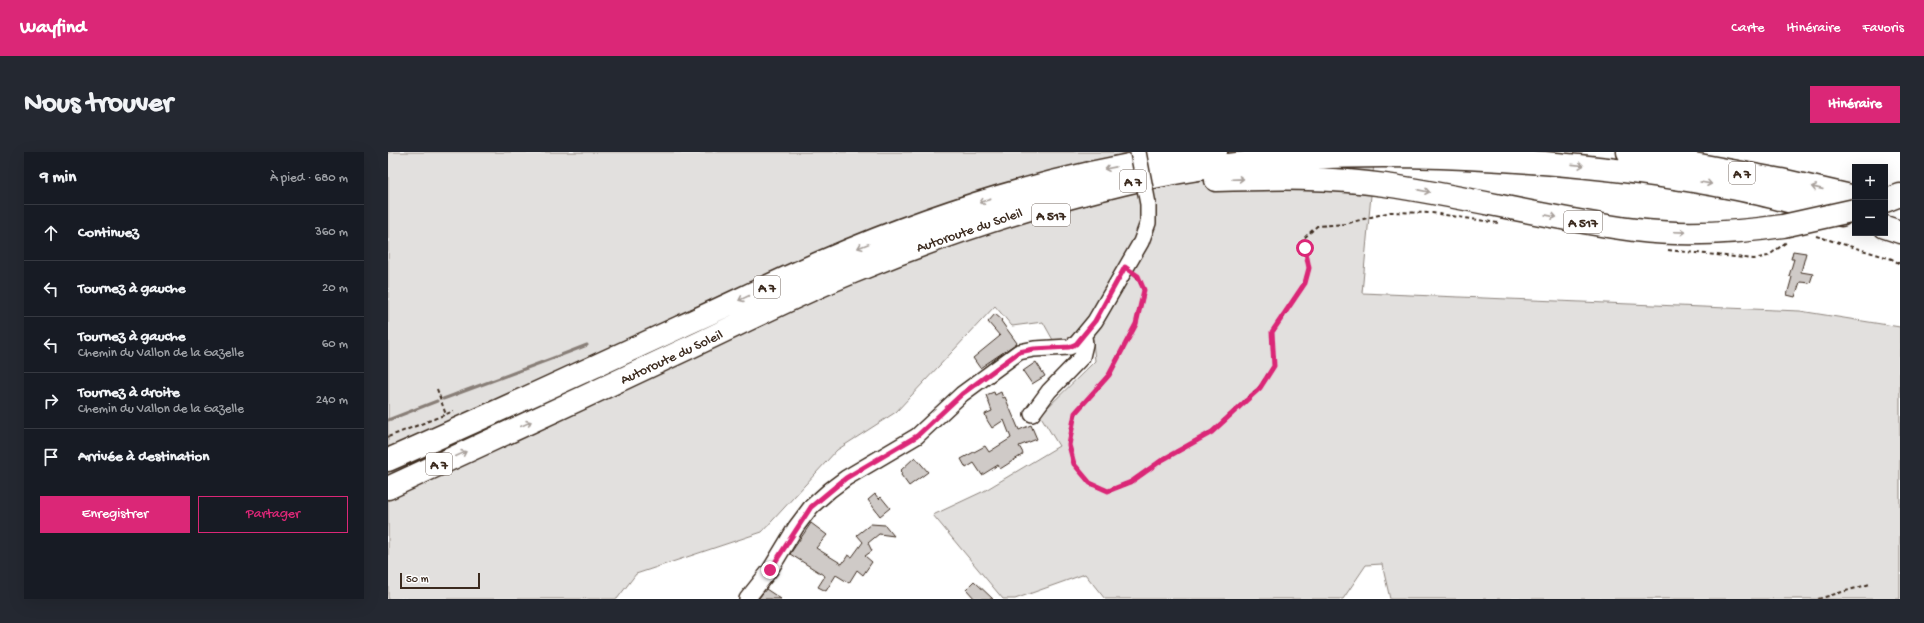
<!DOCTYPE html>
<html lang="fr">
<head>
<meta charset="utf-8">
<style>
	body { margin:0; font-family:"Gochi Hand",sans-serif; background:#242831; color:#f1f3f6 }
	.controls { position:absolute; right:12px; top:12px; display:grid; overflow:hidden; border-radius:0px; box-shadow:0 4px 16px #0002 }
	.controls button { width:36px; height:36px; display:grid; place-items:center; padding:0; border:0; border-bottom:1px solid #363941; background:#171b24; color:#f1f3f6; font:20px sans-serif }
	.scale { position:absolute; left:12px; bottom:10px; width:80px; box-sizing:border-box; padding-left:4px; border:2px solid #3b2a1e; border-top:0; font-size:11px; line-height:14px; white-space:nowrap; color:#3b2a1e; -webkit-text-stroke:3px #fff; paint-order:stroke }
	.stop { position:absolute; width:12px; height:12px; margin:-9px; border:3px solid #db2777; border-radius:50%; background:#fff }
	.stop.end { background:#db2777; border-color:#fff; box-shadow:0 1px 4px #0008 }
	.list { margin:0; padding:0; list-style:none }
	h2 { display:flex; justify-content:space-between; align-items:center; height:52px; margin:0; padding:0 16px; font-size:17px }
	h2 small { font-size:13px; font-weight:400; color:#9ea1a6 }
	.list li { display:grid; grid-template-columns:26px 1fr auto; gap:12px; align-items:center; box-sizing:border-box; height:56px; padding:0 16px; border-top:1px solid #363941 }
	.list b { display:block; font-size:15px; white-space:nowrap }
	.list p { margin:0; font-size:13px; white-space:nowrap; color:#9ea1a6 }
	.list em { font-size:13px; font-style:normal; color:#9ea1a6 }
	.actions { display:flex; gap:8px; padding:12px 16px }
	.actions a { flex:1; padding:9px 0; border:1px solid #db2777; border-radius:0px; text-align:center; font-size:14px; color:#db2777 }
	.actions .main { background:#db2777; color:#fff }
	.icon { flex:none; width:22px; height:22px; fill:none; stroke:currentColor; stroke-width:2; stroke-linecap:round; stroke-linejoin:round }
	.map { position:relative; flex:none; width:1512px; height:447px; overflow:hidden; border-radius:0px }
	header { display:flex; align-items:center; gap:24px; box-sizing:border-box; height:56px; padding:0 20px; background:#db2777; color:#fff }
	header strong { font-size:19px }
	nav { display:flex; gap:22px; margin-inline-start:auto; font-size:14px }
	.intro { display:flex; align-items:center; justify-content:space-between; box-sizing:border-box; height:96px; padding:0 24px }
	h1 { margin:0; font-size:28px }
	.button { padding:10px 18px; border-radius:0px; background:#db2777; color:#fff; font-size:14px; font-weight:700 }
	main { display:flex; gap:24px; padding:0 24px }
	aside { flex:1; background:#171b24; border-radius:0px; box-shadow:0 4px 16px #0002 }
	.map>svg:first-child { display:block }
	.green { fill:#e2e0de; stroke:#8e857e }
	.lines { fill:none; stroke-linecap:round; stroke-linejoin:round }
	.stream { stroke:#887e77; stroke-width:3 }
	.building { fill:#cfcac7; stroke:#3b2a1e }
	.minor-casing { stroke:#3b2a1e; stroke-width:18 }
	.highway-casing { stroke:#3b2a1e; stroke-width:25 }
	.path { stroke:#3b2a1e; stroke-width:2; stroke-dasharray:4 3; stroke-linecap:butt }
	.minor { stroke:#fff; stroke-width:15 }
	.highway { stroke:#fff; stroke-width:22 }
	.minor-bridge-casing { stroke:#3b2a1e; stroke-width:18; stroke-linecap:butt }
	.highway-bridge-casing { stroke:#3b2a1e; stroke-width:25; stroke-linecap:butt }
	.minor-bridge { stroke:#fff; stroke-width:15 }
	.highway-bridge { stroke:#fff; stroke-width:22 }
	.oneway { stroke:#a79f9a }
	.route { stroke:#db2777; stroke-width:5 }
	.labels { text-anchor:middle; stroke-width:3; stroke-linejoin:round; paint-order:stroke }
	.shield { fill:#fff; stroke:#766a62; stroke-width:1 }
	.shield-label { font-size:13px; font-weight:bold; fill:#3b2a1e }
	.street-label { font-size:14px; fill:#3b2a1e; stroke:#fff }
</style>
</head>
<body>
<header>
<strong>Wayfind</strong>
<nav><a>Carte</a><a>Itinéraire</a><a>Favoris</a></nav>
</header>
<div class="intro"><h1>Nous trouver</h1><a class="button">Itinéraire</a></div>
<main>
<aside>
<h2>9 min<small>À pied · 680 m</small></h2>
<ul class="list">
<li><svg class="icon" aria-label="ahead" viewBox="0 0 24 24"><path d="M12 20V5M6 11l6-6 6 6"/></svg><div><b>Continuez</b></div><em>360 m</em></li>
<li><svg class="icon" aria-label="left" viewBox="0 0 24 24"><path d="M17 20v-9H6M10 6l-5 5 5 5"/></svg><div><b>Tournez à gauche</b></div><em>20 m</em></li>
<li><svg class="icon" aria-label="left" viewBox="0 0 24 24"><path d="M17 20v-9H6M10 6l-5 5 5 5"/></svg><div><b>Tournez à gauche</b><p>Chemin du Vallon de la Gazelle</p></div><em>60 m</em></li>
<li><svg class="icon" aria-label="right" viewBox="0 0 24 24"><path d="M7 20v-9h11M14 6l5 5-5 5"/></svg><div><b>Tournez à droite</b><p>Chemin du Vallon de la Gazelle</p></div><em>240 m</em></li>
<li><svg class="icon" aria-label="arrive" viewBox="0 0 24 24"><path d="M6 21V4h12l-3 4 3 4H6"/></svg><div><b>Arrivée à destination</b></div></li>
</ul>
<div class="actions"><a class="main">Enregistrer</a><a>Partager</a></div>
</aside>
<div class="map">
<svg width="1512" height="447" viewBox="0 0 1512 447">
	<rect width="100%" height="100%" fill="#fff"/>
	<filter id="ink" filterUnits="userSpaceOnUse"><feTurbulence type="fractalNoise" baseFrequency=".025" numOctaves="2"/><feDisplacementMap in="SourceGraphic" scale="8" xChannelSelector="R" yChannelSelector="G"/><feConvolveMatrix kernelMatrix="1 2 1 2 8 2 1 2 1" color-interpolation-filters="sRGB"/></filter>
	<g filter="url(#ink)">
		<!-- green -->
		<path class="green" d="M 0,0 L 987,0 L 974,141 L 1412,159 L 1512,175 L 1512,447 L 1002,447 L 994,412 L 978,413 L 955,447 L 717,447 L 697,422 L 627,447 L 615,447 L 545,363 L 596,339 L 671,294 L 652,263 L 707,209 L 703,169 L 677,189 L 665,188 L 655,170 L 624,174 L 607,154 L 508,260 L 449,298 L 374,380 L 248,422 L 229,447 L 0,447 Z"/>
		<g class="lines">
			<!-- stream -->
			<path class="stream" d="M 55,247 C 103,229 151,212 199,193
				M 0,268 L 49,249"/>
		</g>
		<!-- building -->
		<path class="building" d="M 1405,99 L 1418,101 L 1413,120 L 1425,122 L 1422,131 L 1412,130 L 1407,145 L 1399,143 L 1404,125 L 1401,124 L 1406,107 L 1403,107 Z
			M 607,162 L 614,168 L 613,169 L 629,191 L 592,216 L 585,206 L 612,184 L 600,170 Z
			M 648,210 L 657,224 L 644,232 L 635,219 Z
			M 606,240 L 607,243 L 613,240 L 615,246 L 617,245 L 631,278 L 643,273 L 649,287 L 631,294 L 635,301 L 634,303 L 612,317 L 610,313 L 594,323 L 586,311 L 578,316 L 573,307 L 597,294 L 601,300 L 623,286 L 616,268 L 604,276 L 599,268 L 597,262 L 604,259 L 598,243 Z
			M 527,305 L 540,320 L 521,334 L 513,323 L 514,321 L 512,319 Z
			M 487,342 L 491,347 L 493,345 L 502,356 L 492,364 L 480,348 Z
			M 423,371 L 439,383 L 428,396 L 454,412 L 460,403 L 464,405 L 475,390 L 469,383 L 483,372 L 497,373 L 506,384 L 491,382 L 480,391 L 484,399 L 477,404 L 484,410 L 475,423 L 469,418 L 461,431 L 448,423 L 438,439 L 430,435 L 437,424 L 402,402 Z
			M 586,429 L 605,447 L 587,447 L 578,437 Z
			M 378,437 L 393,447 L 370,447 Z"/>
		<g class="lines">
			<defs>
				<path id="minor" d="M 644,262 L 661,239 L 694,205 L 697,192 L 696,185
					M 359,447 L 382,418 L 408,375 L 423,355 L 442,338 L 458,326 L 529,284 L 574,242 L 631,200 L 646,197 L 681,195 L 688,192 L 707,169 L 753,90 L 760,71 L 760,52"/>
				<path id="highway" d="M 1240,0 L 1393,28 L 1467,45
					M 828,28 C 885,26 941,25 997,33 C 1081,45 1163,67 1247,78 C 1296,84 1347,81 1395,74
					M 1497,49 L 1512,43
					M 1497,75 L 1512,80
					M 0,308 C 98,265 195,220 292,175 C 341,153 389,129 438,108 C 563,54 693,15 828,0
					M 0,336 C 99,290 199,244 298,197 C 354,171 408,143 465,120 C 552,84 642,54 734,32 C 857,2 988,0 1114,8 C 1193,13 1271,21 1349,37 C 1384,44 1418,54 1453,63"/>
			</defs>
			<!-- minor casing -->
			<use href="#minor" class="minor-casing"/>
			<!-- highway casing -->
			<use href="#highway" class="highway-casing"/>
			<!-- path -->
			<path class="path" d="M 1428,84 L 1504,107 L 1512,112
				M 1280,98 L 1366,107 L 1380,104 L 1400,89
				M 748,123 L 756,138 L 748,172 L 721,223 L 687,261 L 681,293 L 686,312 L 702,331 L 720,339 L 743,330 L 774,308 L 824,280 L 872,235 L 886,214 L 884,180 L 917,131 L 921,116 L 915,87 L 929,74 L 957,72 L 1002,60 L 1044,61 L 1110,71
				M 49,237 L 58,263
				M 0,285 L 66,259
				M 1430,447 L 1482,432"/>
			<!-- minor -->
			<use href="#minor" class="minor"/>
			<!-- highway -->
			<use href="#highway" class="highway"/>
			<defs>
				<path id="minor-bridge" d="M 750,0 L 760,52"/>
				<path id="highway-bridge" d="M 1395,74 L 1467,58"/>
			</defs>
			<!-- minor-bridge casing -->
			<use href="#minor-bridge" class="minor-bridge-casing"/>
			<!-- highway-bridge casing -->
			<use href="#highway-bridge" class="highway-bridge-casing"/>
			<!-- minor-bridge -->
			<use href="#minor-bridge" class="minor-bridge"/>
			<!-- highway-bridge -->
			<use href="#highway-bridge" class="highway-bridge"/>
		</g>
		<!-- one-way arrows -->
		<defs><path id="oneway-shaft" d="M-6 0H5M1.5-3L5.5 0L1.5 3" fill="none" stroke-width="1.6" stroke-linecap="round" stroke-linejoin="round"/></defs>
		<g class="oneway">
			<use href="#oneway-shaft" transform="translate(1190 13) rotate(6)"/>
			<use href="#oneway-shaft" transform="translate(722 16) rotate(169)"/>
			<use href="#oneway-shaft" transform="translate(850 27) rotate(-2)"/>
			<use href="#oneway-shaft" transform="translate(1318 31) rotate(10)"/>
			<use href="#oneway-shaft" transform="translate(1429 36) rotate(-167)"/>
			<use href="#oneway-shaft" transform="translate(1036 39) rotate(11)"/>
			<use href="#oneway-shaft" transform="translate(597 49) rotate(162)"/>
			<use href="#oneway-shaft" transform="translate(1163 64) rotate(11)"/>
			<use href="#oneway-shaft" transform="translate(1292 80) rotate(2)"/>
			<use href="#oneway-shaft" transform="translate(475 94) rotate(159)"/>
			<use href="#oneway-shaft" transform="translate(356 146) rotate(155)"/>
			<use href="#oneway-shaft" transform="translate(138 272) rotate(-25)"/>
			<use href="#oneway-shaft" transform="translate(73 302) rotate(-25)"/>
		</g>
	</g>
	<g class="lines" filter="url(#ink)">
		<!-- route -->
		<path class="route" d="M 382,418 L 423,355 L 458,326 L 529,284 L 574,242 L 631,200 L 646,197 L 681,195 L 688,192 L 707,169 L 737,115 L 750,124 L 756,138 L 748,172 L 721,223 L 687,261 L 681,293 L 686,312 L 702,331 L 720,339 L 743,330 L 774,308 L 824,280 L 872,236 L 886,214 L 884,180 L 917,131 L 921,116 L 917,96"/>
	</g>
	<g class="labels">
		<!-- shield labels -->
		<g class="shield">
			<rect x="1341" y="10" width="26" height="22" rx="3"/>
			<rect x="732" y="18" width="26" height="22" rx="3"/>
			<rect x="644" y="52" width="38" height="22" rx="3"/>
			<rect x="1176" y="59" width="38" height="22" rx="3"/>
			<rect x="366" y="124" width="26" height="22" rx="3"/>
			<rect x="38" y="301" width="26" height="22" rx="3"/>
		</g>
		<g class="shield-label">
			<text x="1354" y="26">A 7</text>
			<text x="745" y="34">A 7</text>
			<text x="663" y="68">A 517</text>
			<text x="1195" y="75">A 517</text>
			<text x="379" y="140">A 7</text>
			<text x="51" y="317">A 7</text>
		</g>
		<!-- street labels -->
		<g class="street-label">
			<text transform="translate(581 77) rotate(-19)" y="5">Autoroute du Soleil</text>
			<text transform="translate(283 204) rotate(-25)" y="5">Autoroute du Soleil</text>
		</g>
	</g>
</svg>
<div class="controls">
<button>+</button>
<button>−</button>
</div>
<div class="scale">50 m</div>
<div class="stop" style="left:917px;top:96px"></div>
<div class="stop end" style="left:382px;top:418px"></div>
</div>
</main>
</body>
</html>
